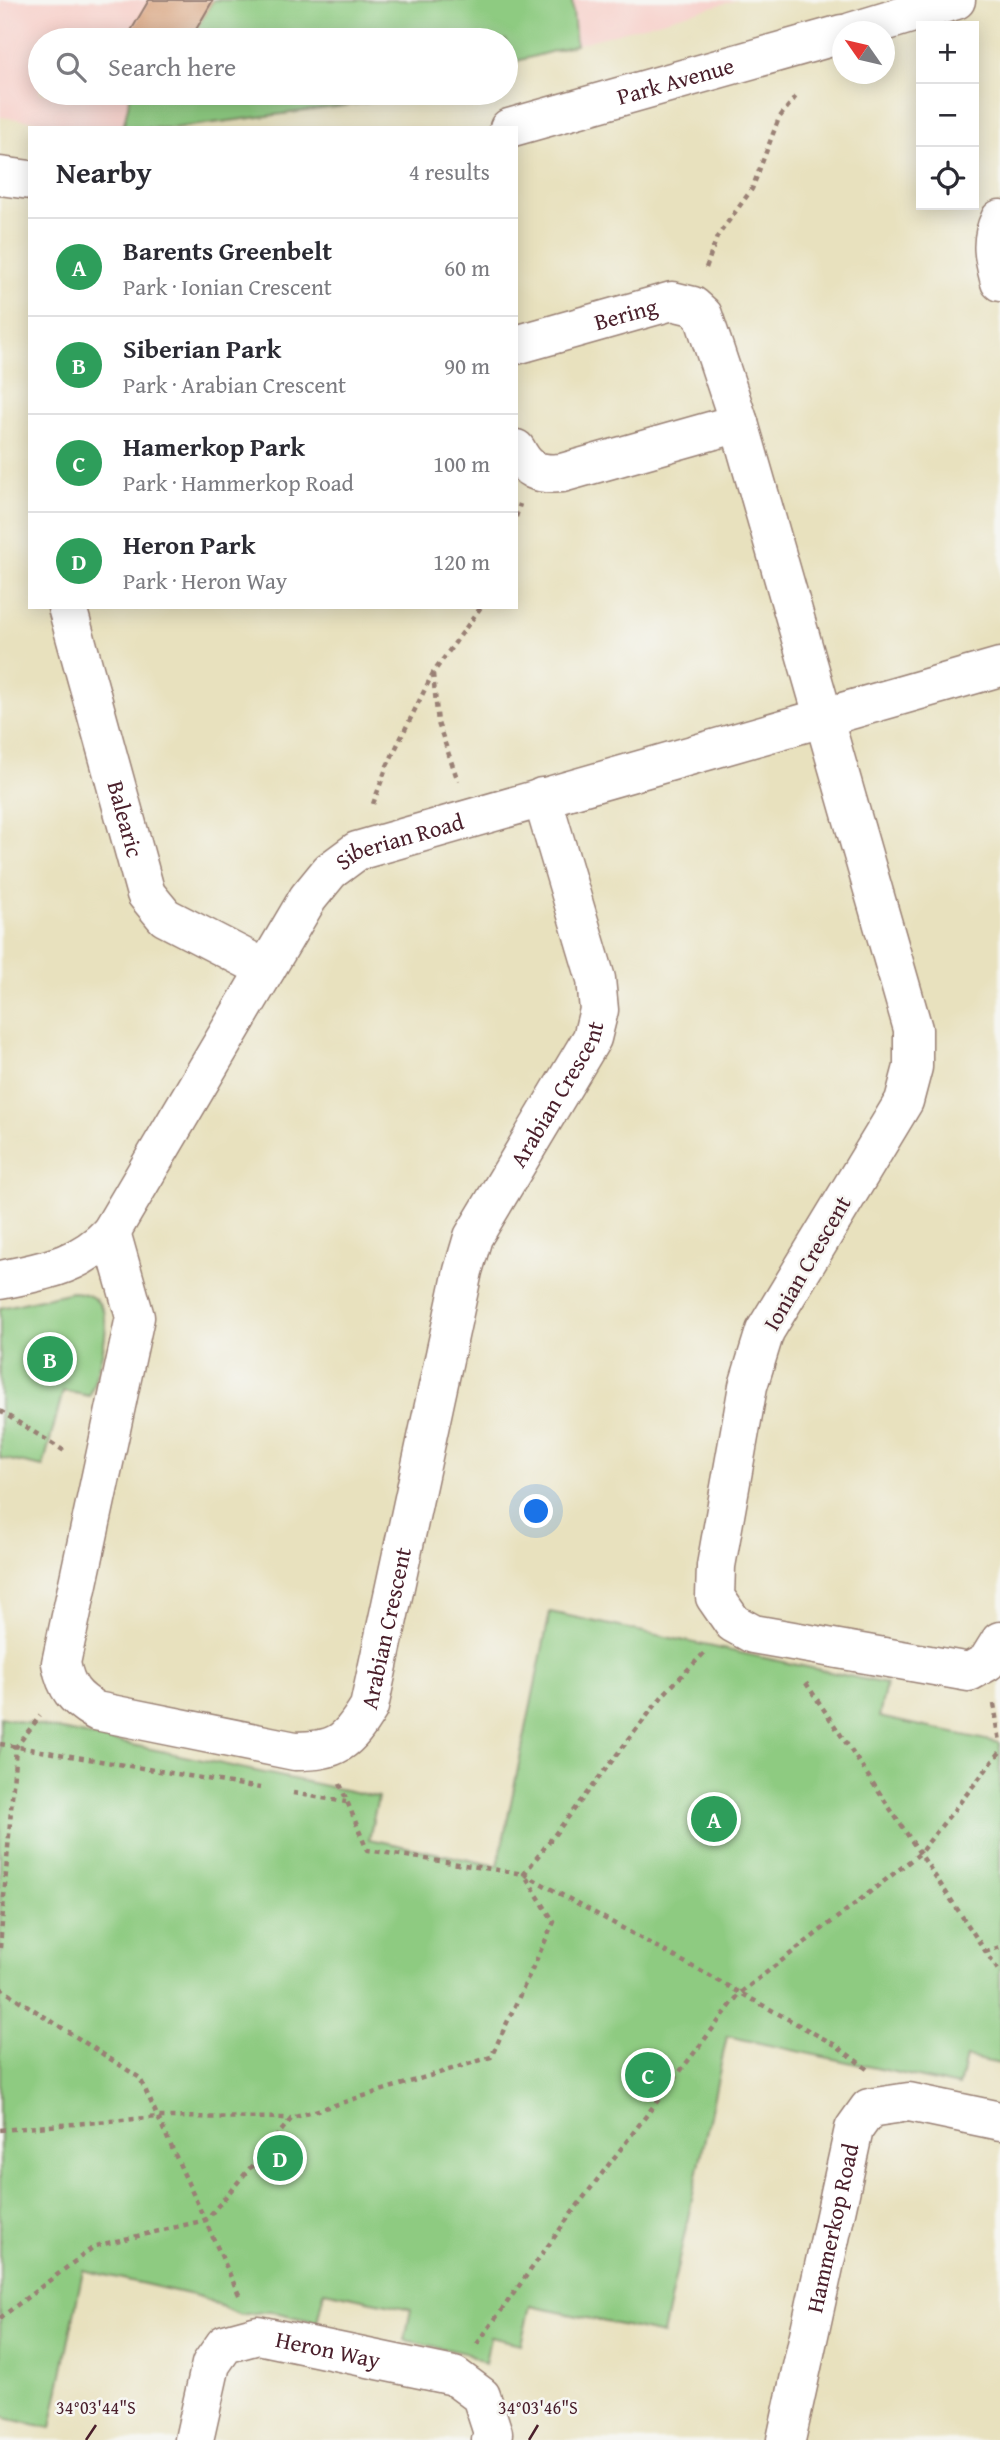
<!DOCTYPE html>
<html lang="en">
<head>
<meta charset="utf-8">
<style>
	body { margin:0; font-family:"Gentium Book Plus",serif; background:#f2f2f3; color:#2b2b33 }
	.controls { position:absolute; right:21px; top:21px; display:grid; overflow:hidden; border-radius:0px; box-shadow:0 4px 18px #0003 }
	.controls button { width:63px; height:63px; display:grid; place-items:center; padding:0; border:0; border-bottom:2px solid #e1e1e2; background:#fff; color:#2b2b33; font:35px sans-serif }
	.compass { position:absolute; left:832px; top:21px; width:63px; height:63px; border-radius:50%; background:#fff; box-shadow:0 4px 18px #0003; rotate:304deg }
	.you { position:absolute; left:537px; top:1512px; width:24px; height:24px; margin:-18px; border:5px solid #fff; border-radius:50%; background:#1a73e8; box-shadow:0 0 0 10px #1a73e833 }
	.badge { display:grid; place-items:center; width:46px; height:46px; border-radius:50%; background:#c8321e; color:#fff; font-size:23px; font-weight:700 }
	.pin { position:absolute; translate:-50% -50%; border:4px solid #fff; box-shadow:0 2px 7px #0006 }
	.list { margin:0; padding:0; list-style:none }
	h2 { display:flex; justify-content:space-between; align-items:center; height:91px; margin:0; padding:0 28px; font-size:30px }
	h2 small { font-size:23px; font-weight:400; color:#7c7c81 }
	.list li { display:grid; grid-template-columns:46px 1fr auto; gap:21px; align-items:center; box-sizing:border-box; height:98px; padding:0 28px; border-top:2px solid #e1e1e2 }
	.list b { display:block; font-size:26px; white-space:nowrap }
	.list p { margin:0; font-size:23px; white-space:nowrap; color:#7c7c81 }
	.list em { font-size:23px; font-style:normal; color:#7c7c81 }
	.icon { flex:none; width:38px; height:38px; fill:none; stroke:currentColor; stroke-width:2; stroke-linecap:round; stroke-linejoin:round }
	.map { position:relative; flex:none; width:1000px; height:2440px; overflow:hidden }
	.search { position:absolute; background:#fff; box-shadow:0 4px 18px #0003; left:28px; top:28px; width:490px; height:77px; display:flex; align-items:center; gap:18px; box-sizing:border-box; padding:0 24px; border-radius:38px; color:#7c7c81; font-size:26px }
	.panel { position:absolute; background:#fff; box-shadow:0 4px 18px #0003; left:28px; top:126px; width:490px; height:483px; border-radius:0px }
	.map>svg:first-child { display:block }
	.built { fill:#f7d0ca }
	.green { fill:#8ecb81; stroke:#6c7556; stroke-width:2 }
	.building { fill:#d79e77 }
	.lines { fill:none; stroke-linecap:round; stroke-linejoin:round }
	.minor-casing { stroke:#998074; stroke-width:41 }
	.path { stroke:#998074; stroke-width:4.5; stroke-dasharray:5 5; stroke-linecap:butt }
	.minor { stroke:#fff; stroke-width:38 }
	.ticks { fill:none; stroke:#4a1f2b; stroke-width:2.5 }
	.labels { text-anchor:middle; stroke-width:5; stroke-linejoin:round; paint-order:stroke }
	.street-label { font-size:23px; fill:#4a1f2b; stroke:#f6f6f2 }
	.ticks-label { font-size:18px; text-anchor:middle; fill:#4a1f2b; stroke:#f6f6f2; stroke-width:5; stroke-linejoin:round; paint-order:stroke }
</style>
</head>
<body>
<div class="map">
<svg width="1000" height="2440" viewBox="0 0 1000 2440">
	<rect width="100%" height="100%" fill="#f6f6f2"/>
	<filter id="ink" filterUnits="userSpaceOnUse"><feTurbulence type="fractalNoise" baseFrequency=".0143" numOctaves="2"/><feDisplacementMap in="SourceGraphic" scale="14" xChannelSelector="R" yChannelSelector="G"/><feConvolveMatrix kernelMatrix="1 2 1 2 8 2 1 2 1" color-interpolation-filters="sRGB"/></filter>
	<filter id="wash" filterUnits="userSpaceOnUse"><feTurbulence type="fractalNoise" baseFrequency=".00686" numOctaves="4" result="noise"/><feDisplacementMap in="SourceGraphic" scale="28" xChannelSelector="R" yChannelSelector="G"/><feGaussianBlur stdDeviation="1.57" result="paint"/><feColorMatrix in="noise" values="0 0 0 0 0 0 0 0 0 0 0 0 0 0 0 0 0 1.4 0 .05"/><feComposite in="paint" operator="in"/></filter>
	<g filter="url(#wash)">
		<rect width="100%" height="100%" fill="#e8e1be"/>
		<!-- built -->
		<path class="built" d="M 0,0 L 737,0 L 506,64 L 506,40 L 40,40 L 40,93 L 403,93 L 366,103 L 175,128 L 94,128 L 0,117 Z"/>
		<!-- green -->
		<path class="green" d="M 213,0 L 572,0 L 576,45 L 506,64 L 506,40 L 190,40 Z
			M 131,93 L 403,93 L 366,103 L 175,128 L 123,128 Z
			M 72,1292 C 129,1294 98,1364 90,1396 L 63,1391 L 43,1467 L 0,1458 L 0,1308 Z
			M 550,1612 L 886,1684 L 879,1717 L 1000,1743 L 1000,2064 L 966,2057 L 959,2086 L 727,2036 L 663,2334 L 530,2306 L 521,2344 L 490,2337 L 485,2364 L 465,2353 L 405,2340 L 411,2309 L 324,2291 L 317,2322 L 270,2311 L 240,2315 L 201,2297 L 83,2270 L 51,2428 L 0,2417 L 0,1717 L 378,1797 L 369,1839 L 498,1866 Z"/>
		<g id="blocks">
			<!-- building -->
			<path class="building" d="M 149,0 L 213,0 L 190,40 L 141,40 L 129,34 Z"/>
		</g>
	</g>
	<g filter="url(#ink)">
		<use href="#blocks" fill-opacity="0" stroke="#998074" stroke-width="2"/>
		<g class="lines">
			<defs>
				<g id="minor">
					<path d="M 851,32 L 956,0"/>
					<path id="s1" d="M 509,128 L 842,34"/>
					<path d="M 0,176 L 30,180"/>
					<path d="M 1000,219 C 989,242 994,259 1000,282"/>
					<path id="s2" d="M 516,345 L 672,301 L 693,306 L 703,315 L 739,423 L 913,1029 L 913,1067 L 904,1101 L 765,1331 L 748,1386 L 716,1566 L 715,1597 L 733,1623 L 753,1634 L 969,1672 L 987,1662 L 1000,1641"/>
					<path d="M 516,449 C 527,471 538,475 562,473 L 739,423"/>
					<path id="s3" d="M 67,607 L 146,894 L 165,917 L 266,969"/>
					<path id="s4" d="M 111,1232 L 135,1317 L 61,1663 C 66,1688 74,1698 96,1711 L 295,1751 C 337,1751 347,1743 369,1707 L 463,1271 L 473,1237 L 592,1038 L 599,1010 L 596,979 L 542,797"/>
					<path id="s5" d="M 0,1280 C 44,1271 80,1266 111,1232 L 308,898 L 330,871 L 357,851 L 1000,667"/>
					<path id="s6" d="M 194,2440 L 211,2364 L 225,2344 L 258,2335 L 454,2376 L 481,2396 L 493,2433 L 491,2440"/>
					<path id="s7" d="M 786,2440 L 854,2129 L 869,2108 L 909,2102 L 1000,2121"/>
				</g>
			</defs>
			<!-- minor casing -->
			<use href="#minor" class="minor-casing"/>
			<!-- path -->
			<path class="path" d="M 706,268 L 717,237 L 752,189 L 779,118 L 797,95
				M 516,517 L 520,504
				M 433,674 L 438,723 L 458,781
				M 373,804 L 387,766 L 433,673 L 481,607
				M 0,1411 L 66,1452
				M 806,1683 L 1000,1973
				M 994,1704 L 1000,1742
				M 0,1744 L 260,1788
				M 340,1784 L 367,1850 L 524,1874 L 837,2046 L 867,2069
				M 293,1793 L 346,1802
				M 0,1948 L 16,1747 L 40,1716
				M 985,1952 L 1000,1947
				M 0,1988 L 140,2078 L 241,2299
				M 0,2130 L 159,2117 L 291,2118
				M 0,2318 L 95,2246 L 206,2220 L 292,2118 L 491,2057 L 554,1922 L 524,1874 L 664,1694 L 707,1650
				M 477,2344 L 571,2214 L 740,1993 L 919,1854 L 1000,1752"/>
			<!-- minor -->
			<use href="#minor" class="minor"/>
		</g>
	</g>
	<!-- ticks -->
	<path class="ticks" d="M 86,2440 L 96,2425M 529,2440 L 538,2425"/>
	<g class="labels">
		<!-- street labels -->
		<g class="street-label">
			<text dy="8" stroke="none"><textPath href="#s1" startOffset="173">Park Avenue</textPath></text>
			<text dy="8" stroke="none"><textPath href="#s2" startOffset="114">Bering</textPath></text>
			<text dy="8" stroke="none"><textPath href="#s3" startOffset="220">Balearic</textPath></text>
			<text dy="8" stroke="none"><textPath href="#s5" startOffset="623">Siberian Road</textPath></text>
			<text dy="8" stroke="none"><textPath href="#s4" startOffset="1447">Arabian Crescent</textPath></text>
			<text transform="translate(807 1263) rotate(-60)" y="8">Ionian Crescent</text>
			<text dy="8" stroke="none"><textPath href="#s4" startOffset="880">Arabian Crescent</textPath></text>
			<text dy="8" stroke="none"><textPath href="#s7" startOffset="217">Hammerkop Road</textPath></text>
			<text dy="8" stroke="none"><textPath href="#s6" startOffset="208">Heron Way</textPath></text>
		</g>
	</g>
	<g class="ticks-label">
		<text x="96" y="2414">34°03'44"S</text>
		<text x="538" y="2414">34°03'46"S</text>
	</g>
</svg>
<div class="controls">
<button>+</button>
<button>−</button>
<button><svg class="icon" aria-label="locate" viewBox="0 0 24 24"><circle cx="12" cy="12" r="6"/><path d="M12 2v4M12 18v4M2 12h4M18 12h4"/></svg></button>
</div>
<svg class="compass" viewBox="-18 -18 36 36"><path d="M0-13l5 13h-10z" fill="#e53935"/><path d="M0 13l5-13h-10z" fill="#7c7c81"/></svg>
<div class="you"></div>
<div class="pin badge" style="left:714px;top:1819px;background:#2e9e5b">A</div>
<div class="pin badge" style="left:50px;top:1359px;background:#2e9e5b">B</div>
<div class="pin badge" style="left:648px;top:2075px;background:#2e9e5b">C</div>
<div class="pin badge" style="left:280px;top:2158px;background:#2e9e5b">D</div>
<div class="search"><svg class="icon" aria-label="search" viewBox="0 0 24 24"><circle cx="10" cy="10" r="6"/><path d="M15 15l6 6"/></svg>Search here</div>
<section class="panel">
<h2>Nearby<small>4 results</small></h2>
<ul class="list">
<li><span class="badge" style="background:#2e9e5b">A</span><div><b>Barents Greenbelt</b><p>Park · Ionian Crescent</p></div><em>60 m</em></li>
<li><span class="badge" style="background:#2e9e5b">B</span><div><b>Siberian Park</b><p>Park · Arabian Crescent</p></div><em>90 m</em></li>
<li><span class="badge" style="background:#2e9e5b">C</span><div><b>Hamerkop Park</b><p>Park · Hammerkop Road</p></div><em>100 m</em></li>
<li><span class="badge" style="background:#2e9e5b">D</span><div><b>Heron Park</b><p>Park · Heron Way</p></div><em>120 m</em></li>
</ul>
</section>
</div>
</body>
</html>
